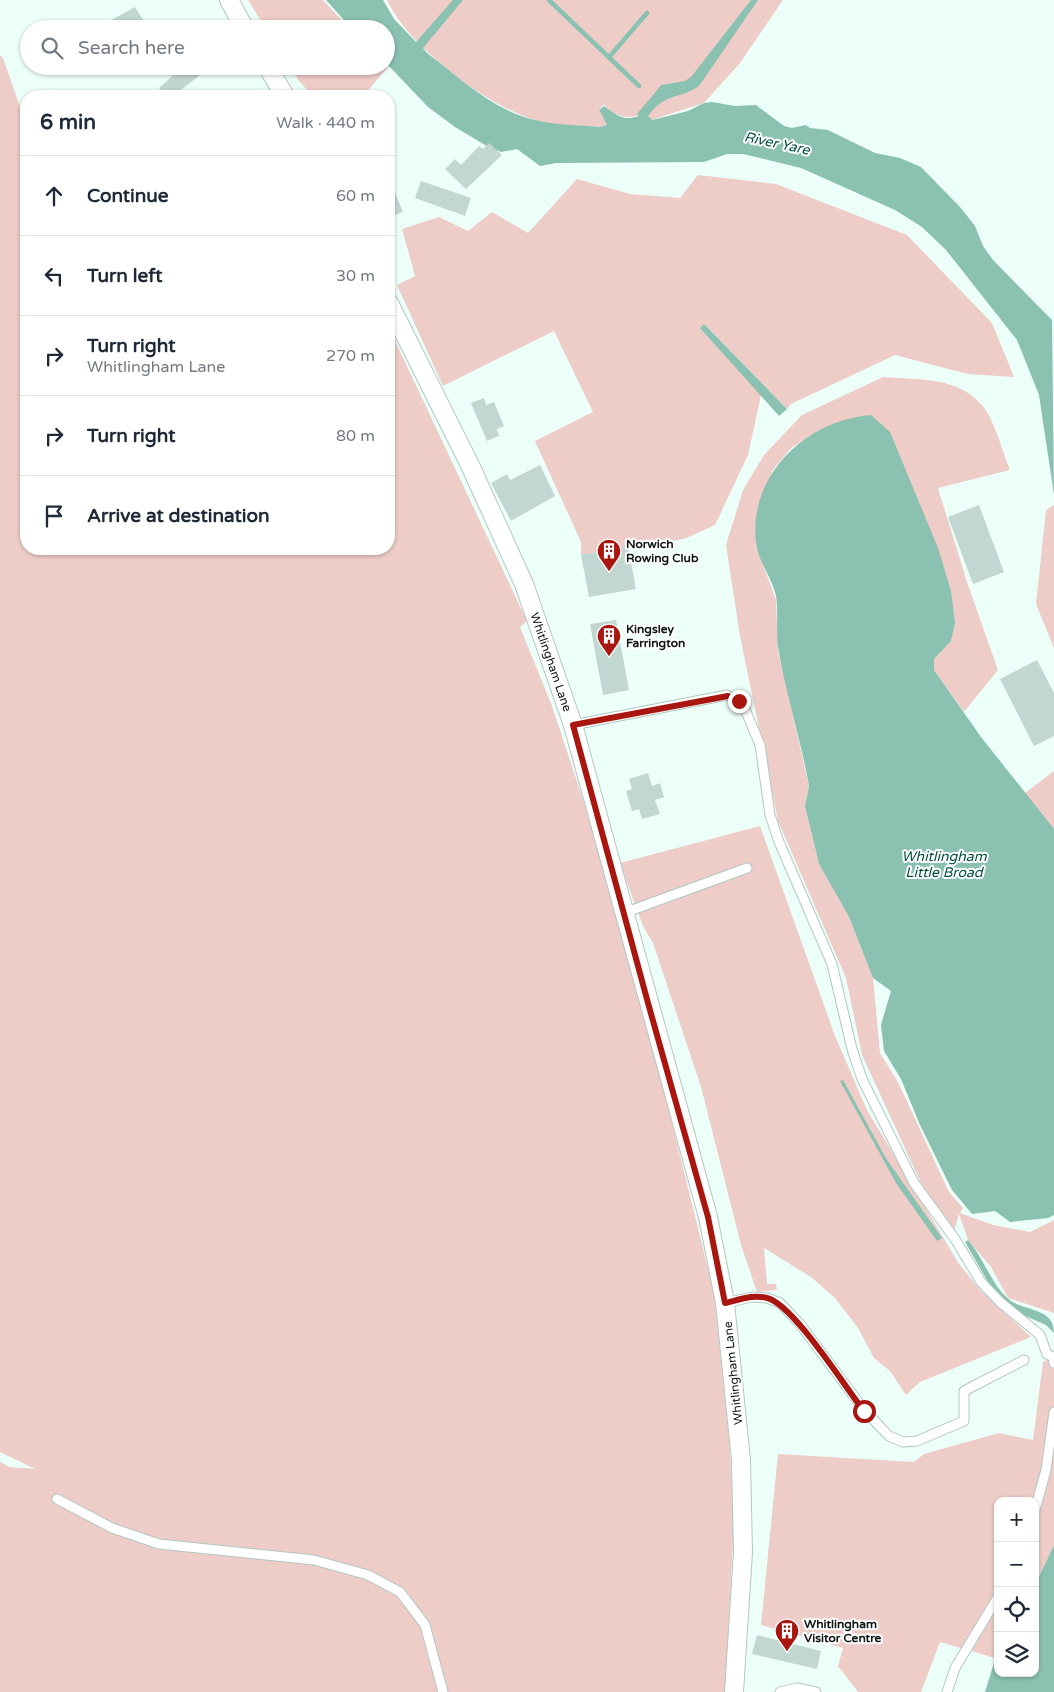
<!DOCTYPE html>
<html lang="en">
<head>
<meta charset="utf-8">
<style>
	body { margin:0; font-family:"Varela Round",sans-serif; background:#f6f6f7; color:#1f2937 }
	.controls { position:absolute; right:15px; bottom:15px; display:grid; overflow:hidden; border-radius:10px; box-shadow:0 1px 4px #0004 }
	.controls button { width:45px; height:45px; display:grid; place-items:center; padding:0; border:0; border-bottom:1px solid #e0e1e3; background:#fff; color:#1f2937; font:25px sans-serif }
	.stop { position:absolute; width:15px; height:15px; margin:-11px; border:4px solid #a91610; border-radius:50%; background:#fff }
	.stop.end { background:#a91610; border-color:#fff; box-shadow:0 1px 5px #0008 }
	.list { margin:0; padding:0; list-style:none }
	h2 { display:flex; justify-content:space-between; align-items:center; height:65px; margin:0; padding:0 20px; font-size:21px }
	h2 small { font-size:16px; font-weight:400; color:#747a83 }
	.list li { display:grid; grid-template-columns:32px 1fr auto; gap:15px; align-items:center; box-sizing:border-box; height:80px; padding:0 20px; border-top:1px solid #e0e1e3 }
	.list b { display:block; font-size:19px; white-space:nowrap }
	.list p { margin:0; font-size:16px; white-space:nowrap; color:#747a83 }
	.list em { font-size:16px; font-style:normal; color:#747a83 }
	.icon { flex:none; width:28px; height:28px; fill:none; stroke:currentColor; stroke-width:2; stroke-linecap:round; stroke-linejoin:round }
	.map { position:relative; flex:none; width:1054px; height:1692px; overflow:hidden }
	.search { position:absolute; background:#fff; box-shadow:0 1px 4px #0004; left:20px; top:20px; width:375px; height:55px; display:flex; align-items:center; gap:12px; box-sizing:border-box; padding:0 18px; border-radius:28px; color:#747a83; font-size:19px }
	.panel { position:absolute; background:#fff; box-shadow:0 1px 4px #0004; left:20px; top:90px; width:375px; height:465px; border-radius:20px }
	.map>svg:first-child { display:block }
	.green { fill:#eeccc7 }
	.water { fill:#8ac1b1 }
	.lines { fill:none; stroke-linecap:round; stroke-linejoin:round }
	.stream { stroke:#8ac1b1; stroke-width:4.5 }
	.building { fill:#c2d7d1 }
	.service-casing { stroke:#b2c7c0; stroke-width:11 }
	.minor-casing { stroke:#b2c7c0; stroke-width:20 }
	.service { stroke:#fff; stroke-width:9 }
	.minor { stroke:#fff; stroke-width:18 }
	.route { stroke:#a91610; stroke-width:6 }
	.labels { text-anchor:middle; stroke-width:4; stroke-linejoin:round; paint-order:stroke }
	.poi-label { font-size:12px; font-weight:bold; fill:#0f1614; stroke:#fff; text-anchor:start }
	.street-label { font-size:12px; fill:#0f1614; stroke:#fff }
	.water-label { font-size:14px; font-style:italic; fill:#005041; stroke:#fff }
</style>
</head>
<body>
<div class="map">
<svg width="1054" height="1692" viewBox="0 0 1054 1692">
	<rect width="100%" height="100%" fill="#edfff9"/>
	<!-- green -->
	<path class="green" d="M 248,0 L 323,0 L 350,29 L 266,29 Z
		M 387,0 L 783,0 L 740,63 L 704,103 L 651,120 L 646,115 C 628,118 616,119 604,104 L 599,110 L 607,125 L 601,127 C 579,125 553,126 532,119 C 486,105 407,45 387,0 Z
		M 0,55 L 3,58 L 26,124 L 26,549 L 389,549 L 389,328 L 527,621 L 520,627 L 552,706 L 596,839 L 652,1042 L 714,1293 L 730,1449 L 734,1525 L 725,1692 L 0,1692 L 0,1462 L 10,1467 L 35,1469 L 0,1452 Z
		M 386,65 L 388,67 L 363,96 C 320,96 314,106 289,66 Z
		M 698,175 L 776,184 L 907,235 L 992,323 L 1014,377 L 968,374 L 895,355 L 791,404 L 787,409 L 704,324 L 700,328 L 761,395 L 748,455 L 715,525 L 684,539 L 581,555 L 581,542 L 535,441 L 593,412 L 554,331 L 443,386 L 397,285 L 415,276 L 402,229 L 439,217 L 468,231 L 492,212 L 528,233 L 577,179 L 630,194 L 680,198 Z
		M 883,377 C 919,380 961,376 985,409 C 994,421 1004,455 1010,470 L 938,488 L 967,582 L 998,670 L 964,712 L 934,670 L 934,659 L 951,641 L 955,623 L 811,435 L 791,448 L 772,471 L 756,546 L 776,600 L 778,651 L 809,786 L 805,806 L 819,864 L 849,917 L 873,978 L 880,1053 L 898,1082 L 949,1192 L 963,1208 L 960,1213 L 993,1225 L 1030,1232 L 1054,1220 L 1054,1313 L 1008,1298 L 991,1267 L 968,1240 L 959,1214 L 954,1232 L 920,1181 L 862,1055 L 846,978 L 778,821 L 740,636 L 726,545 L 743,490 L 764,455 L 802,415 Z
		M 1054,505 L 1054,648 L 1036,604 L 1046,510 Z
		M 1054,771 L 1054,831 L 1025,793 Z
		M 760,826 L 835,1036 L 867,1110 L 959,1264 L 981,1291 L 1031,1337 L 920,1382 L 906,1395 L 890,1371 L 874,1358 L 858,1328 L 835,1298 L 811,1277 L 764,1248 L 767,1284 L 776,1284 L 777,1290 L 757,1292 L 741,1245 L 701,1087 L 653,943 L 643,926 L 620,863 Z
		M 1054,1356 L 1054,1545 L 1035,1585 L 1035,1501 L 998,1501 L 998,1650 L 995,1658 L 940,1642 L 921,1692 L 858,1692 L 838,1666 L 843,1648 L 761,1625 L 778,1454 L 914,1462 L 924,1454 L 999,1433 L 1033,1440 L 1043,1362 Z"/>
	<!-- water -->
	<path class="water" d="M 326,0 L 383,0 L 394,19 L 416,42 L 453,0 L 463,0 L 423,48 L 427,53 C 460,78 494,111 535,120 C 556,125 579,125 600,127 L 607,125 L 599,110 L 604,106 C 616,114 622,122 639,116 L 637,114 C 645,104 653,96 661,85 L 685,81 L 691,77 L 751,0 L 758,0 L 699,86 C 677,101 667,91 648,116 L 652,120 L 688,111 L 704,103 L 712,102 L 735,106 L 756,105 L 784,126 L 792,128 L 806,125 L 810,128 L 828,130 L 875,153 L 900,158 L 921,167 L 960,207 L 975,226 L 983,246 L 993,260 L 1052,320 L 1054,495 L 1039,395 L 1017,340 L 946,250 L 922,227 L 895,210 L 801,168 L 743,154 L 727,154 L 704,162 L 556,163 L 540,166 L 517,149 L 501,152 L 485,145 L 455,127 L 428,107 L 386,63 L 386,29 L 352,29 Z
		M 704,324 L 787,409 L 779,416 L 700,328 Z
		M 871,415 L 890,432 L 938,548 L 951,591 L 955,623 L 951,641 L 934,659 L 934,670 L 981,737 L 1054,829 L 1054,1215 L 1048,1218 L 1010,1222 L 995,1211 L 972,1214 L 952,1190 L 920,1125 L 901,1079 L 884,1051 L 881,1025 L 891,991 L 873,978 L 849,917 L 819,864 L 805,806 L 809,786 C 801,741 787,698 779,653 C 775,634 779,615 776,596 C 772,578 758,561 756,543 C 748,475 806,420 871,415 Z
		M 843,1080 L 887,1160 L 942,1238 L 937,1241 L 896,1183 L 840,1081 Z
		M 968,1240 C 984,1258 992,1287 1011,1301 C 1027,1312 1054,1308 1054,1333 L 1046,1325 L 1016,1312 L 992,1289 L 965,1242 Z
		M 1054,1545 L 1054,1692 L 985,1692 L 998,1650 L 998,1673 L 1035,1673 L 1035,1585 Z"/>
	<g class="lines">
		<!-- stream -->
		<path class="stream" d="M 549,0 L 639,86
			M 610,56 L 647,13"/>
	</g>
	<!-- building -->
	<path class="building" d="M 135,7 L 143,20 L 127,29 L 95,29 Z
		M 183,66 L 212,66 L 173,96 L 166,96 L 159,88 Z
		M 489,143 L 502,155 L 466,189 L 445,169 L 455,159 L 461,165 L 479,146 L 483,149 Z
		M 389,178 L 403,212 L 389,217 Z
		M 421,181 L 471,198 L 465,216 L 415,198 Z
		M 484,398 L 486,405 L 494,402 L 504,426 L 497,429 L 499,436 L 487,441 L 471,403 Z
		M 540,465 L 555,496 L 511,521 L 491,483 L 507,474 L 510,480 Z
		M 979,505 L 1004,572 L 973,584 L 948,517 Z
		M 628,546 L 636,589 L 589,597 L 581,555 Z
		M 616,620 L 629,690 L 603,695 L 590,624 Z
		M 1037,660 L 1054,693 L 1054,736 L 1034,746 L 1000,679 Z
		M 648,773 L 652,786 L 660,783 L 664,797 L 655,800 L 660,814 L 642,819 L 639,809 L 632,811 L 626,791 L 632,789 L 629,779 Z
		M 757,1635 L 821,1651 L 817,1669 L 752,1654 Z"/>
	<g class="lines">
		<defs>
			<path id="service" d="M 573,725 L 727,695 L 739,701 L 745,709 L 760,745 L 770,815 L 779,842 L 832,964 L 852,1049 L 862,1079 L 914,1183 L 955,1239 L 981,1282 L 1000,1302 L 1040,1335 L 1047,1354 L 1053,1357 L 1054,1363
				M 624,913 L 747,868
				M 725,1303 L 752,1297 L 767,1298 L 780,1303 L 800,1324 L 865,1411 L 889,1436 L 903,1442 L 917,1441 L 964,1421 L 964,1391 L 1024,1360
				M 57,1499 L 112,1528 L 159,1544 L 314,1560 L 368,1575 L 400,1592 L 425,1625 L 443,1692
				M 1035,1510 L 1046,1470 L 1054,1412
				M 780,1692 L 797,1688 L 816,1692
				M 947,1692 L 955,1668 L 998,1597"/>
			<path id="minor" d="M 229,0 L 245,29
				M 267,66 L 285,96
				M 389,303 L 470,465 L 524,584 L 573,725 L 708,1217 L 725,1303 L 741,1460 L 743,1552 L 734,1692"/>
		</defs>
		<!-- service casing -->
		<use href="#service" class="service-casing"/>
		<!-- minor casing -->
		<use href="#minor" class="minor-casing"/>
		<!-- service -->
		<use href="#service" class="service"/>
		<!-- minor -->
		<use href="#minor" class="minor"/>
	</g>
	<g class="lines">
		<!-- route -->
		<path class="route" d="M 739,701 L 728,696 L 573,725 L 648,1003 L 708,1217 L 725,1303 C 739,1300 753,1294 767,1298 C 793,1304 845,1387 864,1411"/>
	</g>
	<!-- icons -->
	<defs>
		<symbol id="building-pin" viewBox="-11 -11 22 30"><path d="M0 17L-7.5 6A9.5 9.5 0 1 1 7.5 6Z" fill="#a91610" stroke="#fff"/><path d="M-4-6H4V6H1V3H-1V6H-4ZM-2.5-4.3h1.7v1.8h-1.7ZM.8-4.3h1.7v1.8H.8ZM-2.5-1h1.7V.8h-1.7ZM.8-1h1.7V.8H.8Z" fill="#fff"/></symbol>
	</defs>
	<g fill-rule="evenodd">
		<use href="#building-pin" x="595" y="537" width="28" height="38"/>
		<use href="#building-pin" x="595" y="622" width="28" height="38"/>
		<use href="#building-pin" x="773" y="1617" width="28" height="38"/>
	</g>
	<g class="labels">
		<!-- poi labels -->
		<g class="poi-label">
			<text x="626" y="548">Norwich<tspan x="626" dy="14">Rowing Club</tspan></text>
			<text x="626" y="633">Kingsley<tspan x="626" dy="14">Farrington</tspan></text>
			<text x="804" y="1628">Whitlingham<tspan x="804" dy="14">Visitor Centre</tspan></text>
		</g>
		<!-- street labels -->
		<g class="street-label">
			<text transform="translate(551 662) rotate(71)" y="4">Whitlingham Lane</text>
			<text transform="translate(733 1373) rotate(-96)" y="4">Whitlingham Lane</text>
		</g>
		<!-- water labels -->
		<g class="water-label">
			<text transform="translate(777 143) rotate(12)" y="5">River Yare</text>
			<text x="944" y="861">Whitlingham<tspan x="944" dy="16">Little Broad</tspan></text>
		</g>
	</g>
</svg>
<div class="controls">
<button>+</button>
<button>−</button>
<button><svg class="icon" aria-label="locate" viewBox="0 0 24 24"><circle cx="12" cy="12" r="6"/><path d="M12 2v4M12 18v4M2 12h4M18 12h4"/></svg></button>
<button><svg class="icon" aria-label="layers" viewBox="0 0 24 24"><path d="M12 4l9 5-9 5-9-5zM3 14l9 5 9-5"/></svg></button>
</div>
<div class="stop" style="left:864px;top:1411px"></div>
<div class="stop end" style="left:739px;top:701px"></div>
<div class="search"><svg class="icon" aria-label="search" viewBox="0 0 24 24"><circle cx="10" cy="10" r="6"/><path d="M15 15l6 6"/></svg>Search here</div>
<section class="panel">
<h2>6 min<small>Walk · 440 m</small></h2>
<ul class="list">
<li><svg class="icon" aria-label="ahead" viewBox="0 0 24 24"><path d="M12 20V5M6 11l6-6 6 6"/></svg><div><b>Continue</b></div><em>60 m</em></li>
<li><svg class="icon" aria-label="left" viewBox="0 0 24 24"><path d="M17 20v-9H6M10 6l-5 5 5 5"/></svg><div><b>Turn left</b></div><em>30 m</em></li>
<li><svg class="icon" aria-label="right" viewBox="0 0 24 24"><path d="M7 20v-9h11M14 6l5 5-5 5"/></svg><div><b>Turn right</b><p>Whitlingham Lane</p></div><em>270 m</em></li>
<li><svg class="icon" aria-label="right" viewBox="0 0 24 24"><path d="M7 20v-9h11M14 6l5 5-5 5"/></svg><div><b>Turn right</b></div><em>80 m</em></li>
<li><svg class="icon" aria-label="arrive" viewBox="0 0 24 24"><path d="M6 21V4h12l-3 4 3 4H6"/></svg><div><b>Arrive at destination</b></div></li>
</ul>
</section>
</div>
</body>
</html>
